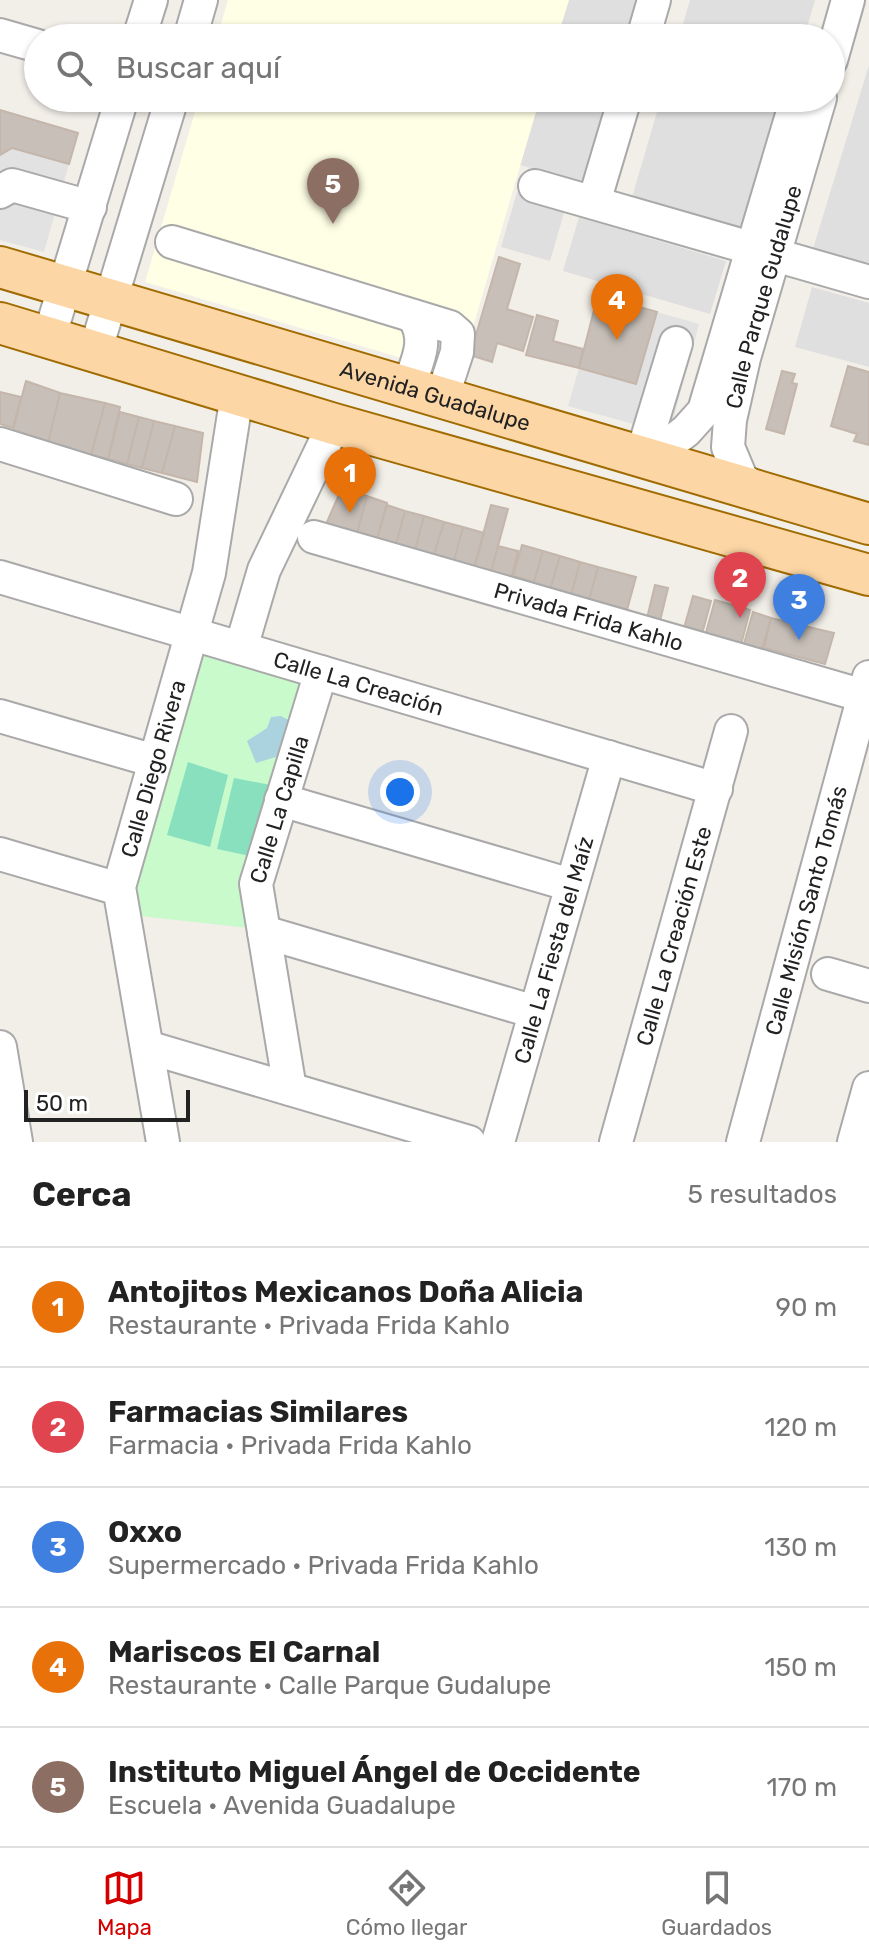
<!DOCTYPE html>
<html lang="es">
<head>
<meta charset="utf-8">
<style>
	body { margin:0; font-family:Rubik,sans-serif; background:#f2f2f2; color:#222 }
	.scale { position:absolute; left:24px; bottom:20px; width:166px; box-sizing:border-box; padding-left:8px; border:4px solid #222; border-top:0; font-size:22px; line-height:28px; white-space:nowrap; color:#222; -webkit-text-stroke:6px #fff; paint-order:stroke }
	.you { position:absolute; left:400px; top:792px; width:28px; height:28px; margin:-20px; border:6px solid #fff; border-radius:50%; background:#1a73e8; box-shadow:0 0 0 12px #1a73e833 }
	.badge { display:grid; place-items:center; width:52px; height:52px; border-radius:50%; background:#d40000; color:#fff; font-size:26px; font-weight:700 }
	.pin { position:absolute; translate:-50% -66px; filter:drop-shadow(0 2px 4px #0008) }
	.pin::after { content:''; position:absolute; top:42px; width:28px; height:24px; background:inherit; clip-path:polygon(0 0,100% 0,50% 100%) }
	.list { margin:0; padding:0; list-style:none }
	h2 { display:flex; justify-content:space-between; align-items:center; height:104px; margin:0; padding:0 32px; font-size:34px }
	h2 small { font-size:26px; font-weight:400; color:#767676 }
	.list li { display:grid; grid-template-columns:52px 1fr auto; gap:24px; align-items:center; box-sizing:border-box; height:120px; padding:0 32px; border-top:2px solid #e0e0e0 }
	.list b { display:block; font-size:30px; white-space:nowrap }
	.list p { margin:0; font-size:26px; white-space:nowrap; color:#767676 }
	.list em { font-size:26px; font-style:normal; color:#767676 }
	.icon { flex:none; width:44px; height:44px; fill:none; stroke:currentColor; stroke-width:2; stroke-linecap:round; stroke-linejoin:round }
	.map { position:relative; flex:none; width:869px; height:1142px; overflow:hidden }
	.search { position:absolute; background:#fff; box-shadow:0 2px 6px #0004; left:24px; right:24px; top:24px; height:88px; display:flex; align-items:center; gap:20px; box-sizing:border-box; padding:0 28px; border-radius:44px; color:#767676; font-size:30px }
	.sheet { height:704px; background:#fff }
	nav { display:flex; justify-content:space-around; align-items:center; box-sizing:border-box; height:112px; border-top:2px solid #e0e0e0; background:#fff; font-size:22px; color:#767676 }
	nav a { display:grid; justify-items:center; gap:4px }
	nav .on { color:#d40000 }
	.map>svg:first-child { display:block }
	.residential { fill:#e0dfdf }
	.education { fill:#ffffe5 }
	.park { fill:#c8facc }
	.pitch { fill:#88e0be }
	.parking { fill:#e2e2e2 }
	.water { fill:#aad3df }
	.building { fill:#c7bfb8; stroke:#c4b6ab; stroke-width:2 }
	.lines { fill:none; stroke-linecap:round; stroke-linejoin:round }
	.minor-casing { stroke:#a9a9a9; stroke-width:36 }
	.major-casing { stroke:#a06b00; stroke-width:44 }
	.minor { stroke:#fff; stroke-width:32 }
	.major { stroke:#fcd6a4; stroke-width:40 }
	.labels { text-anchor:middle; stroke-width:6; stroke-linejoin:round; paint-order:stroke }
	.street-label { font-size:22px; fill:#222; stroke:#fff }
</style>
</head>
<body>
<div class="map">
<svg width="869" height="1142" viewBox="0 0 869 1142">
	<rect width="100%" height="100%" fill="#f2efe9"/>
	<!-- residential -->
	<path class="residential" d="M 569,0 L 641,0 L 630,38 L 557,38 Z
		M 690,0 L 815,0 L 804,38 L 679,38 Z
		M 869,65 L 869,269 L 812,252 Z
		M 540,98 L 611,98 L 585,183 L 520,165 Z
		M 661,98 L 787,98 L 747,234 L 631,201 Z
		M 517,192 L 566,206 L 550,261 L 501,247 Z
		M 579,217 L 726,261 L 710,314 L 563,271 Z
		M 812,287 L 869,303 L 869,367 L 795,347 Z"/>
	<!-- education -->
	<path class="education" d="M 228,0 L 569,0 L 557,38 L 217,38 Z
		M 199,98 L 540,98 L 459,375 L 145,282 Z"/>
	<!-- park -->
	<path class="park" d="M 192,651 L 308,686 L 258,929 L 131,915 L 126,890 Z"/>
	<!-- pitch -->
	<path class="pitch" d="M 188,762 L 228,775 L 210,847 L 167,835 Z
		M 234,778 L 281,787 L 259,858 L 217,849 Z"/>
	<!-- parking -->
	<path class="parking" d="M 12,148 L 69,164 L 44,252 L 0,240 L 0,155 Z
		M 657,312 L 699,324 L 673,420 L 655,430 L 568,406 L 579,368 L 636,384 Z"/>
	<!-- water -->
	<path class="water" d="M 281,716 L 292,722 L 292,743 L 283,740 L 279,756 L 256,763 L 247,741 L 267,728 L 271,717 Z"/>
	<!-- building -->
	<path class="building" d="M 0,110 L 78,133 L 69,164 L 12,148 L 0,155 Z
		M 499,257 L 520,264 L 507,309 L 533,317 L 523,351 L 497,343 L 492,362 L 470,355 Z
		M 598,295 L 657,312 L 636,384 L 579,368 Z
		M 537,315 L 558,321 L 553,341 L 583,349 L 579,368 L 526,355 Z
		M 848,366 L 869,372 L 869,445 L 854,441 L 857,434 L 831,426 Z
		M 782,371 L 795,374 L 792,383 L 797,384 L 784,434 L 766,429 Z
		M 26,381 L 60,393 L 48,443 L 12,433 Z
		M 0,392 L 21,397 L 13,428 L 0,424 Z
		M 60,393 L 105,403 L 91,455 L 48,443 Z
		M 105,403 L 120,407 L 108,459 L 91,455 Z
		M 120,412 L 139,417 L 127,464 L 108,459 Z
		M 139,417 L 154,421 L 142,468 L 127,464 Z
		M 154,421 L 175,426 L 162,473 L 142,468 Z
		M 175,426 L 203,433 L 197,482 L 162,473 Z
		M 341,490 L 367,496 L 357,533 L 326,524 Z
		M 367,496 L 387,503 L 377,539 L 357,533 Z
		M 387,505 L 405,511 L 396,544 L 377,539 Z
		M 491,505 L 508,509 L 491,572 L 474,568 Z
		M 405,511 L 424,516 L 415,550 L 396,544 Z
		M 424,516 L 444,522 L 434,555 L 415,550 Z
		M 444,522 L 463,527 L 454,561 L 434,555 Z
		M 463,527 L 484,533 L 475,566 L 454,561 Z
		M 522,545 L 543,551 L 534,582 L 513,576 Z
		M 498,546 L 518,551 L 511,580 L 490,575 Z
		M 543,551 L 560,556 L 550,590 L 533,585 Z
		M 560,556 L 580,562 L 571,595 L 550,590 Z
		M 580,562 L 598,567 L 589,600 L 571,595 Z
		M 598,567 L 636,577 L 627,610 L 589,600 Z
		M 655,585 L 668,588 L 660,621 L 647,618 Z
		M 693,596 L 711,601 L 702,634 L 684,628 Z
		M 715,600 L 750,610 L 741,645 L 705,636 Z
		M 753,612 L 771,618 L 761,652 L 743,647 Z
		M 771,618 L 834,633 L 825,664 L 764,648 Z"/>
	<g class="lines">
		<defs>
			<g id="minor">
				<path d="M 0,35 L 38,46"/>
				<path d="M 139,38 L 151,0"/>
				<path d="M 190,38 L 201,0"/>
				<path d="M 643,38 L 654,0"/>
				<path d="M 831,60 L 848,0"/>
				<path d="M 535,186 L 869,282"/>
				<path d="M 0,192 L 12,185 L 90,207"/>
				<path d="M 594,202 L 625,98"/>
				<path d="M 172,242 L 450,327 L 458,334 L 457,352 L 442,398"/>
				<path d="M 49,338 L 122,98"/>
				<path d="M 95,352 L 172,98"/>
				<path d="M 408,388 C 417,361 430,340 413,316"/>
				<path d="M 0,444 L 176,499"/>
				<path d="M 642,455 L 676,343"/>
				<path d="M 651,458 L 686,431 L 704,411 L 797,98"/>
				<path id="s1" d="M 755,489 L 741,478 L 728,447 L 730,420 L 744,358 L 820,98"/>
				<path id="s2" d="M 314,537 L 864,696"/>
				<path id="s3" d="M 0,577 L 716,789"/>
				<path d="M 241,648 L 264,570 L 334,424"/>
				<path d="M 0,716 L 155,761"/>
				<path d="M 281,800 L 571,885"/>
				<path d="M 0,854 L 119,889"/>
				<path d="M 264,932 L 535,1012"/>
				<path d="M 828,974 L 869,986"/>
				<path d="M 0,1047 L 16,1142"/>
				<path d="M 147,1047 L 469,1142"/>
				<path id="s4" d="M 290,1089 L 256,884 L 321,672"/>
				<path id="s5" d="M 163,1142 L 119,887 L 209,573 L 237,395"/>
				<path id="s6" d="M 498,1142 L 609,757"/>
				<path id="s7" d="M 616,1142 L 731,731"/>
				<path id="s8" d="M 743,1142 L 869,677"/>
				<path d="M 854,1142 L 869,1088"/>
			</g>
			<g id="major">
				<path id="s9" d="M 0,267 L 869,524"/>
				<path d="M 0,323 L 334,424 L 869,575"/>
			</g>
		</defs>
		<!-- minor casing -->
		<use href="#minor" class="minor-casing"/>
		<!-- major casing -->
		<use href="#major" class="major-casing"/>
		<!-- minor -->
		<use href="#minor" class="minor"/>
		<!-- major -->
		<use href="#major" class="major"/>
	</g>
	<g class="labels">
		<!-- street labels -->
		<g class="street-label">
			<text dy="8" stroke="none"><textPath href="#s1" startOffset="206">Calle Parque Gudalupe</textPath></text>
			<text dy="8" stroke="none"><textPath href="#s9" startOffset="454">Avenida Guadalupe</textPath></text>
			<text dy="8" stroke="none"><textPath href="#s2" startOffset="286">Privada Frida Kahlo</textPath></text>
			<text dy="8" stroke="none"><textPath href="#s3" startOffset="374">Calle La Creación</textPath></text>
			<text dy="8" stroke="none"><textPath href="#s5" startOffset="382">Calle Diego Rivera</textPath></text>
			<text dy="8" stroke="none"><textPath href="#s4" startOffset="286">Calle La Capilla</textPath></text>
			<text dy="8" stroke="none"><textPath href="#s8" startOffset="240">Calle Misión Santo Tomás</textPath></text>
			<text dy="8" stroke="none"><textPath href="#s7" startOffset="214">Calle La Creación Este</textPath></text>
			<text dy="8" stroke="none"><textPath href="#s6" startOffset="200">Calle La Fiesta del Maíz</textPath></text>
		</g>
	</g>
</svg>
<div class="scale">50 m</div>
<div class="you"></div>
<div class="pin badge" style="left:350px;top:513px;background:#e8710a">1</div>
<div class="pin badge" style="left:740px;top:618px;background:#e0444e">2</div>
<div class="pin badge" style="left:799px;top:640px;background:#3f7fe0">3</div>
<div class="pin badge" style="left:617px;top:340px;background:#e8710a">4</div>
<div class="pin badge" style="left:333px;top:224px;background:#8d6e63">5</div>
<div class="search"><svg class="icon" aria-label="search" viewBox="0 0 24 24"><circle cx="10" cy="10" r="6"/><path d="M15 15l6 6"/></svg>Buscar aquí</div>
</div>
<section class="sheet">
<h2>Cerca<small>5 resultados</small></h2>
<ul class="list">
<li><span class="badge" style="background:#e8710a">1</span><div><b>Antojitos Mexicanos Doña Alicia</b><p>Restaurante · Privada Frida Kahlo</p></div><em>90 m</em></li>
<li><span class="badge" style="background:#e0444e">2</span><div><b>Farmacias Similares</b><p>Farmacia · Privada Frida Kahlo</p></div><em>120 m</em></li>
<li><span class="badge" style="background:#3f7fe0">3</span><div><b>Oxxo</b><p>Supermercado · Privada Frida Kahlo</p></div><em>130 m</em></li>
<li><span class="badge" style="background:#e8710a">4</span><div><b>Mariscos El Carnal</b><p>Restaurante · Calle Parque Gudalupe</p></div><em>150 m</em></li>
<li><span class="badge" style="background:#8d6e63">5</span><div><b>Instituto Miguel Ángel de Occidente</b><p>Escuela · Avenida Guadalupe</p></div><em>170 m</em></li>
</ul>
</section>
<nav>
<a class="on"><svg class="icon" aria-label="map" viewBox="0 0 24 24"><path d="M3 6l6-2 6 2 6-2v14l-6 2-6-2-6 2zM9 4v14M15 6v14"/></svg>Mapa</a>
<a><svg class="icon" aria-label="directions" viewBox="0 0 24 24"><path d="M12 3l9 9-9 9-9-9zM9 14v-3h6M13 9l2 2-2 2"/></svg>Cómo llegar</a>
<a><svg class="icon" aria-label="saved" viewBox="0 0 24 24"><path d="M7 4h10v16l-5-4-5 4z"/></svg>Guardados</a>
</nav>
</body>
</html>
